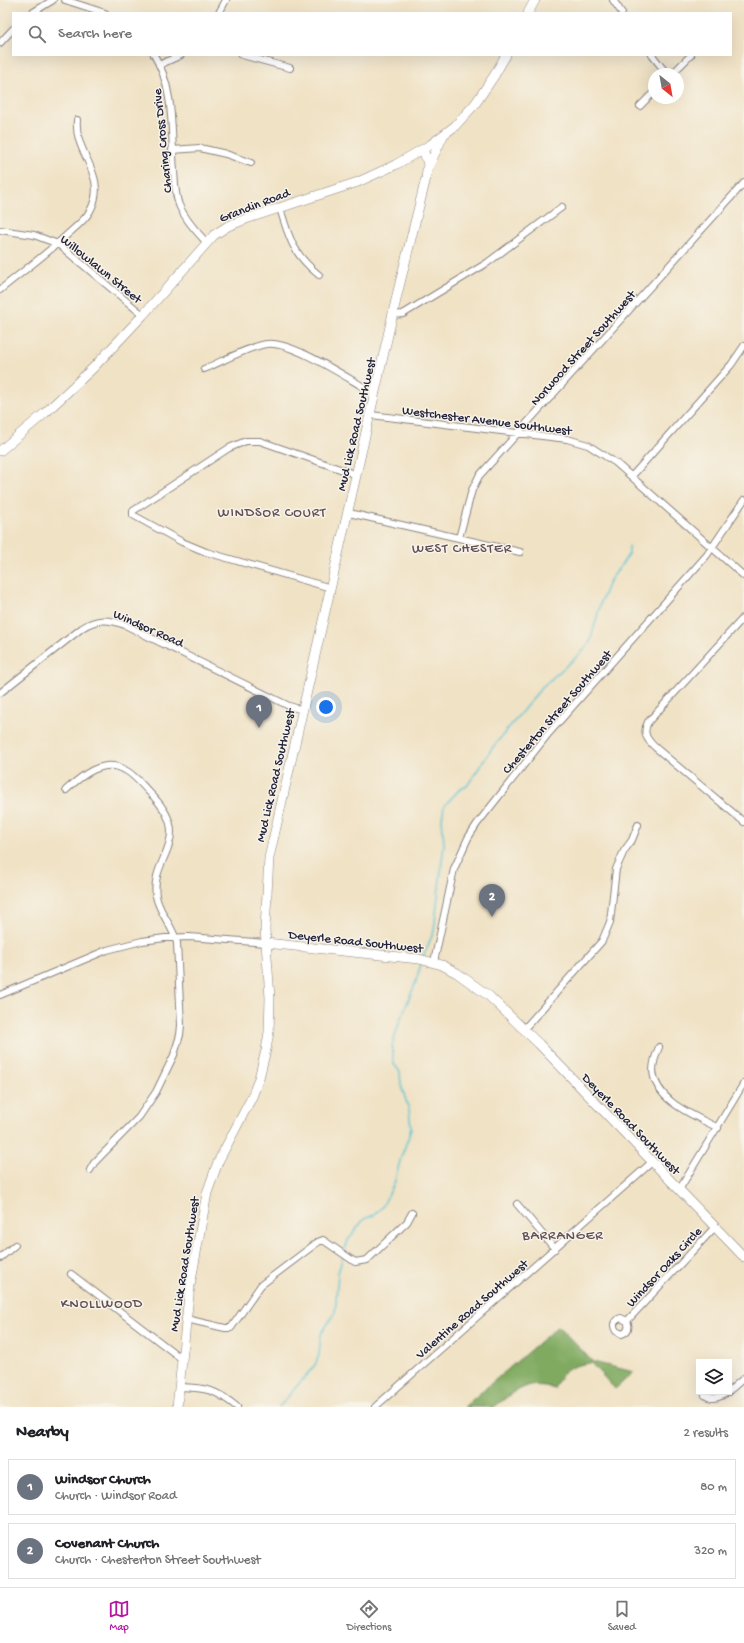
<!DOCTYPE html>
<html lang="en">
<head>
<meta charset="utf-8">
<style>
	body { margin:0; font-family:"Gochi Hand",sans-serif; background:#f6f6f6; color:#202124 }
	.controls { position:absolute; right:12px; bottom:12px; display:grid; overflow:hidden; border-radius:0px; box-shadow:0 4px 16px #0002 }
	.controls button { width:36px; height:36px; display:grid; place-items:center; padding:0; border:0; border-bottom:1px solid #e0e0e0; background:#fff; color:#202124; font:20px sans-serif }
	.compass { position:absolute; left:648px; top:68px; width:36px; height:36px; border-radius:50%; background:#fff; box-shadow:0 4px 16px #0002; rotate:149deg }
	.you { position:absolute; left:326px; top:707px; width:14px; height:14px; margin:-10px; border:3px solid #fff; border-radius:50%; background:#1a73e8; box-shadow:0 0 0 6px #1a73e833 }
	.badge { display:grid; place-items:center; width:26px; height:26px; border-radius:50%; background:#b5179e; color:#fff; font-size:13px; font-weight:700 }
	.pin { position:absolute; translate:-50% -33px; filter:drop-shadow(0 1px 2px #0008) }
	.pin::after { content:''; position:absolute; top:21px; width:14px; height:12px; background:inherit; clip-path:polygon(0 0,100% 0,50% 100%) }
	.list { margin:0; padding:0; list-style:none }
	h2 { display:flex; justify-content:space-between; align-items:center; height:52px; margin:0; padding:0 16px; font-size:17px }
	h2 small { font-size:13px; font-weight:400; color:#757577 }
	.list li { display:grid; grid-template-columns:26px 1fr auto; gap:12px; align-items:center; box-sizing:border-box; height:56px; margin:0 8px 8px; padding:0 8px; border:1px solid #e0e0e0; border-radius:0px }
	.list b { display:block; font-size:15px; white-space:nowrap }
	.list p { margin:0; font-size:13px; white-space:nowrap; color:#757577 }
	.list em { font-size:13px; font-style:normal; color:#757577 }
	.icon { flex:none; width:22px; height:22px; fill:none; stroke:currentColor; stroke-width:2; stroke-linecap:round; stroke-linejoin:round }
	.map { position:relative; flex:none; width:744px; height:1407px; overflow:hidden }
	.search { position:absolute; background:#fff; box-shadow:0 4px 16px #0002; left:12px; right:12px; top:12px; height:44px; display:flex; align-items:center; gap:10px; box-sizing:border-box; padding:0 14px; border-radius:0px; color:#757577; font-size:15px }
	.sheet { height:180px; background:#fff }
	nav { display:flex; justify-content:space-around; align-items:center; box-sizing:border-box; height:56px; border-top:1px solid #e0e0e0; background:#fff; font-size:11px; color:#757577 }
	nav a { display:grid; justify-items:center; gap:2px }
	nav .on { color:#b5179e }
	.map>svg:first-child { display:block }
	.forest { fill:#80aa61; stroke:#51664e }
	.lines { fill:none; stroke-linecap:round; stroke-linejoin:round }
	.stream { stroke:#5ac5d4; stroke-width:1.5 }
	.street-casing { stroke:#898280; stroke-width:8 }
	.secondary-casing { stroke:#898280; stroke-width:10 }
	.street { stroke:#fff; stroke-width:6 }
	.secondary { stroke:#fff; stroke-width:9 }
	.labels { text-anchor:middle; stroke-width:3; stroke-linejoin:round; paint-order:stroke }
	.street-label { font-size:13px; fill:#22223b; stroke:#f7f3e8 }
	.neighbourhood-label { font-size:14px; letter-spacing:1px; fill:#635057; stroke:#f7f3e8 }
</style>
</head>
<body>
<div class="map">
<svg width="744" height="1407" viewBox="0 0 744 1407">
	<rect width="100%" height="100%" fill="#f7f3e8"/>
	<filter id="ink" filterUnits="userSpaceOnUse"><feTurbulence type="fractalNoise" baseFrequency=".025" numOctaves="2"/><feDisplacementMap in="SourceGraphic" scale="8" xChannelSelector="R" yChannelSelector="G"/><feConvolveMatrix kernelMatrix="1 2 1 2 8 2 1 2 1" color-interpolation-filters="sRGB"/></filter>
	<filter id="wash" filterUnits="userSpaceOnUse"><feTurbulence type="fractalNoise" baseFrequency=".012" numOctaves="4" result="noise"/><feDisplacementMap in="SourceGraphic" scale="16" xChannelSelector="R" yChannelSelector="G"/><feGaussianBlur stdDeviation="0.9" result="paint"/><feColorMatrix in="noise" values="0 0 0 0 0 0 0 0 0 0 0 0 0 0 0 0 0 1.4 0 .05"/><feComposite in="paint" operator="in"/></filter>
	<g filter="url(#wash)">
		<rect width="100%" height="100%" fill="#f0e2c5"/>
		<!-- forest -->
		<path class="forest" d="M 558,1326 L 593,1362 L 634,1372 L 615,1389 L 591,1363 C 571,1365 562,1370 554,1389 L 546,1386 L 530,1385 L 515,1391 L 494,1407 L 464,1407 Z"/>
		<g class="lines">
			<!-- stream -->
			<path class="stream" d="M 423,957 L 434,931 L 444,844 L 442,819 L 444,806 L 459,790 L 467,786 L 493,747 L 542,687 L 581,653 L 590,642 L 601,602 L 609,582 L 629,554 L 629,546
				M 344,1252 L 348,1240 L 364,1219 L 374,1215 L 382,1207 L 394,1184 L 401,1157 L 408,1139 L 411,1127 L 409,1110 L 401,1085 L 400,1072 L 394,1064 L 392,1046 L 400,1020 L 415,984 L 421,964
				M 279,1407 L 315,1365 L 319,1355 L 321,1334 L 335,1313 L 338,1273 L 343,1256"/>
		</g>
	</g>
	<g filter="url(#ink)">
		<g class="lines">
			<defs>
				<path id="street" d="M 65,0 L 105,13
					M 613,0 L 622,13
					M 32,13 L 53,0
					M 219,13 L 226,0
					M 0,43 L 13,29
					M 154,55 C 175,88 171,134 174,172 C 175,182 175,195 179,205 C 185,219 196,231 206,242
					M 242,55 L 290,68
					M 652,55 L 667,74
					M 159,65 L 181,55
					M 672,74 L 691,55
					M 640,106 L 654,92
					M 172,150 L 200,148 L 226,154 L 251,163
					M 280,208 C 289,238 293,254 319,275
					M 0,230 L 34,235 L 58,244 L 143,315
					M 0,290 C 23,271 47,254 69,233 C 76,227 85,220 90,211 C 95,202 97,191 95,181 C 90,158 75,145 77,120
					M 393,315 L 403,314 L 487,263 L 562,207
					M 204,369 C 221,362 250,346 267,344 C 291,341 344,376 367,389 L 376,392
					M 371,415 L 567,439 L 588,445 L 616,463 L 744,576
					M 632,476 L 731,365 L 744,346
					M 349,513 L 520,552
					M 459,538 L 472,490 L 479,476 L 744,183
					M 331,588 L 206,552 L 182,542 L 133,515 L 133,511 L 229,448 L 246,441 L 260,441 L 357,475
					M 744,617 L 648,722 C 642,733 647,740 656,748 L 744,822
					M 0,693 L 82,628 C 97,618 109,619 125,625 L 289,706 L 303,710
					M 66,790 C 81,776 104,757 125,770 C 135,775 142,785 150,793 C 160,803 171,816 171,832 C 171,854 152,869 156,896 C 159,913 173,926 177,943 L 181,1025 L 180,1035 L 174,1055 L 156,1092 L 139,1117 L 94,1163 L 90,1170
					M 434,962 L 454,869 L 468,838 L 477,824 L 549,733 L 707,555 L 744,500
					M 0,995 L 107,950 L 142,941 L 165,938 L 189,937 L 266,943
					M 524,1029 L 602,941 L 610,922 L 616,869 L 624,851 L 632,840 L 638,825
					M 659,1047 C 656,1054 653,1062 653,1071 C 656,1102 694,1115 718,1128
					M 679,1190 L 744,1083
					M 517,1204 L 555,1249
					M 0,1258 L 15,1245
					M 71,1274 L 182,1359
					M 186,1319 L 225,1328 L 231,1328 L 261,1285 L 318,1242 L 323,1240 L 355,1262 L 367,1260 L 407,1222 L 412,1213
					M 627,1321 L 621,1318 C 614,1320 612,1325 616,1331 L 622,1334 C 628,1332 630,1327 627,1321 L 715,1227
					M 179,1387 C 207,1388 215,1389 237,1407
					M 729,1391 L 744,1378
					M 705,1395 C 713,1401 720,1397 728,1392
					M 375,1407 L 652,1162"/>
				<path id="secondary" d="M 528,13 L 535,0
					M 428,168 L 443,136
					M 0,451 L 45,413 L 93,368 L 143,315 L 214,235 L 228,226 L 246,219 L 358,182 L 395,165 L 430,145 L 455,126 L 475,104 L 494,76 L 506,55
					M 266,943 L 419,959 L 442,965 L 457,973 L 489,996 L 539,1044 L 744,1257
					M 177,1407 L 190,1286 L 207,1193 L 218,1162 L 252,1097 L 259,1078 L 266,1050 L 269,1032 L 270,998 L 265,929 L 269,858 L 398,291 L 426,178 L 428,164 L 423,149"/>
			</defs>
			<!-- street casing -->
			<use href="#street" class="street-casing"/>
			<!-- secondary casing -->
			<use href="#secondary" class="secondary-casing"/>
			<!-- street -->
			<use href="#street" class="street"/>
			<!-- secondary -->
			<use href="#secondary" class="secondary"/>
		</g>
	</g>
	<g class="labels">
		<!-- street labels -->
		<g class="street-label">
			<text transform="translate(161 141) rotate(-96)" y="5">Charing Cross Drive</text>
			<text transform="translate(254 204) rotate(-21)" y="5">Grandin Road</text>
			<text transform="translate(102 268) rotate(39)" y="5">Willowlawn Street</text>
			<text transform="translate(582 347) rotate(-48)" y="5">Norwood Street Southwest</text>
			<text transform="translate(487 419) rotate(7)" y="5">Westchester Avenue Southwest</text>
			<text transform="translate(355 424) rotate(-77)" y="5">Mud Lick Road Southwest</text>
			<text transform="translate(149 627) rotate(24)" y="5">Windsor Road</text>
			<text transform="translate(556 711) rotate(-49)" y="5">Chesterton Street Southwest</text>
			<text transform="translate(274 775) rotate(-77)" y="5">Mud Lick Road Southwest</text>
			<text transform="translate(356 940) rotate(6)" y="5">Deyerle Road Southwest</text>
			<text transform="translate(632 1123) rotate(46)" y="5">Deyerle Road Southwest</text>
			<text transform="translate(183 1264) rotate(-81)" y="5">Mud Lick Road Southwest</text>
			<text transform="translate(663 1266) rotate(-47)" y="5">Windsor Oaks Circle</text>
			<text transform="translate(471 1308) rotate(-41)" y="5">Valentine Road Southwest</text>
		</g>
		<!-- neighbourhood labels -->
		<g class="neighbourhood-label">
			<text x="272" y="516">WINDSOR COURT</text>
			<text x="462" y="552">WEST CHESTER</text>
			<text x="563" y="1239">BARRANGER</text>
			<text x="102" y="1307">KNOLLWOOD</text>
		</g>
	</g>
</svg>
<div class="controls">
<button><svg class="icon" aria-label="layers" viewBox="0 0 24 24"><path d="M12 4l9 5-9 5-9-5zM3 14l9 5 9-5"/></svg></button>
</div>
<svg class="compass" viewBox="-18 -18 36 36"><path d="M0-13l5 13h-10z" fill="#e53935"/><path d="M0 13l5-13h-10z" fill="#757577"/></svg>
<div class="you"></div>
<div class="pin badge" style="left:259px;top:728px;background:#6b7280">1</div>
<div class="pin badge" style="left:492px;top:917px;background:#6b7280">2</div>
<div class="search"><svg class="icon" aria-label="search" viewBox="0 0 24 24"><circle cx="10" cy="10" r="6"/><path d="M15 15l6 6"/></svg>Search here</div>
</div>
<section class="sheet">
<h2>Nearby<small>2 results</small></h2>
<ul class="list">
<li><span class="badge" style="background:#6b7280">1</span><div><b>Windsor Church</b><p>Church · Windsor Road</p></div><em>80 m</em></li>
<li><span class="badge" style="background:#6b7280">2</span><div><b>Covenant Church</b><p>Church · Chesterton Street Southwest</p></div><em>320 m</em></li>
</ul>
</section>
<nav>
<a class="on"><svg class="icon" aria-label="map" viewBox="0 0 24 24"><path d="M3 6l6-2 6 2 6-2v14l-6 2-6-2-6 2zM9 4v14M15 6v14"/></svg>Map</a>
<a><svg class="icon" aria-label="directions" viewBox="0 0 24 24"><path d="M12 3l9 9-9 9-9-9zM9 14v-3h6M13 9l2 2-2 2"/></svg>Directions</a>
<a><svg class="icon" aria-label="saved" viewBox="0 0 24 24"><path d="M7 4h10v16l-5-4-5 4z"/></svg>Saved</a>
</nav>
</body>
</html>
